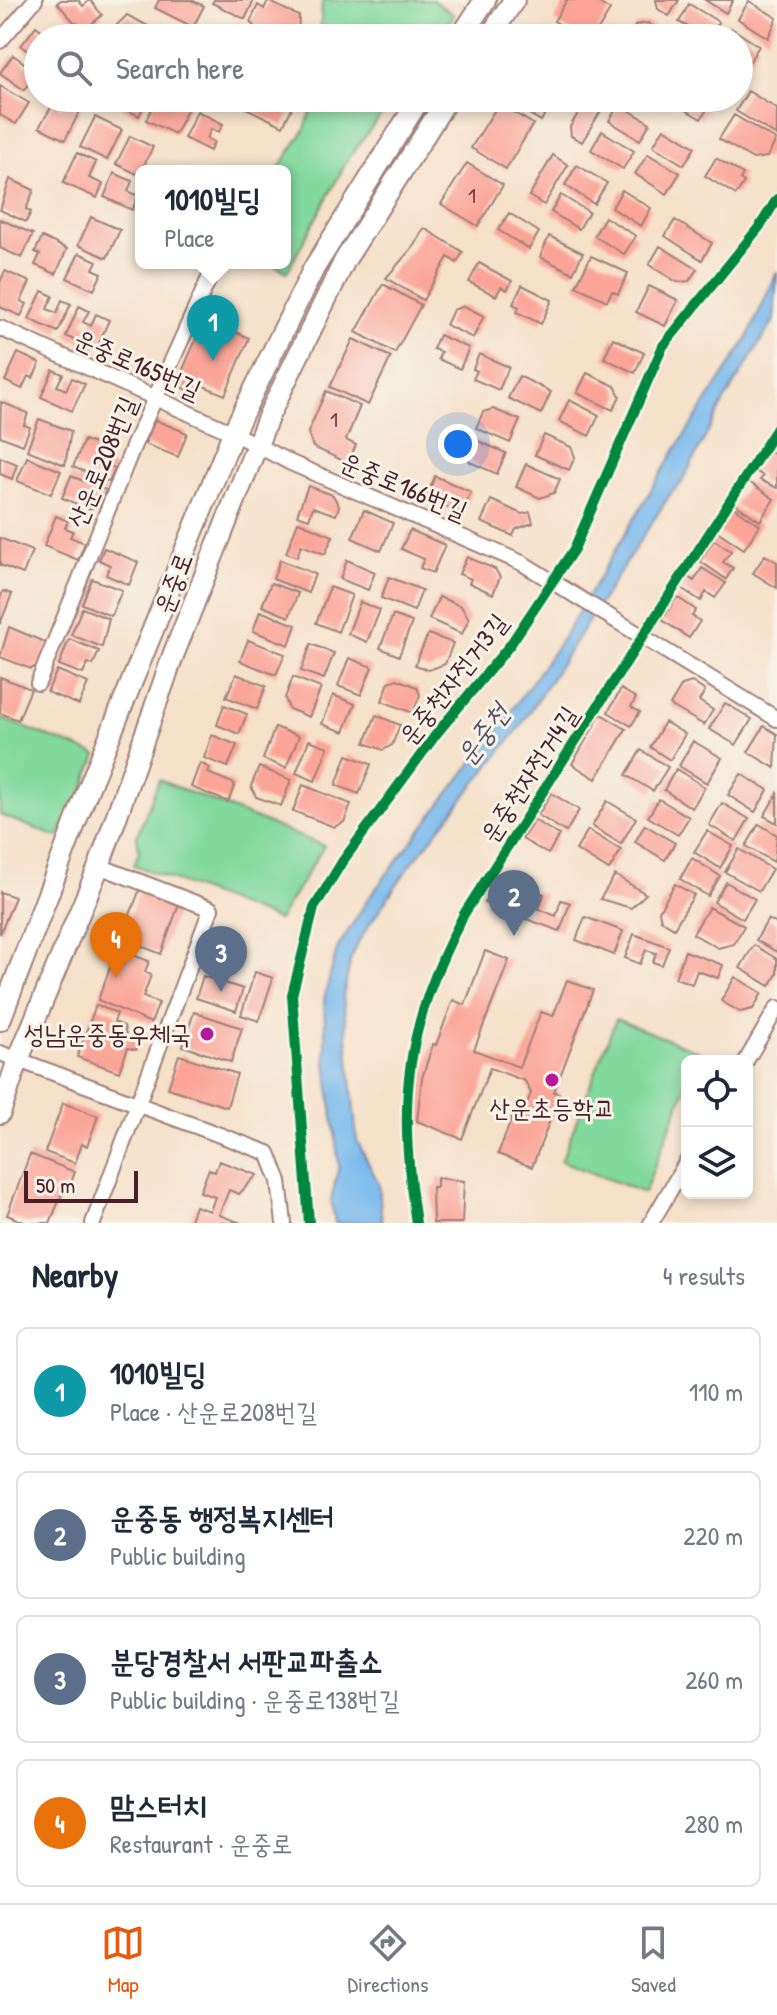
<!DOCTYPE html>
<html lang="en">
<head>
<meta charset="utf-8">
<style>
	body { margin:0; font-family:"Patrick Hand","Poor Story",sans-serif; background:#f6f6f7; color:#1f2937 }
	.controls { position:absolute; right:24px; bottom:24px; display:grid; overflow:hidden; border-radius:12px; box-shadow:0 4px 12px #0003 }
	.controls button { width:72px; height:72px; display:grid; place-items:center; padding:0; border:0; border-bottom:2px solid #e0e1e3; background:#fff; color:#1f2937; font:40px sans-serif }
	.scale { position:absolute; left:24px; bottom:20px; width:114px; box-sizing:border-box; padding-left:8px; border:4px solid #4a1f2b; border-top:0; font-size:22px; line-height:28px; white-space:nowrap; color:#4a1f2b; -webkit-text-stroke:6px #f7f3e8; paint-order:stroke }
	.you { position:absolute; left:458px; top:444px; width:28px; height:28px; margin:-20px; border:6px solid #fff; border-radius:50%; background:#1a73e8; box-shadow:0 0 0 12px #1a73e833 }
	.badge { display:grid; place-items:center; width:52px; height:52px; border-radius:50%; background:#ea580c; color:#fff; font-size:26px; font-weight:700 }
	.pin { position:absolute; translate:-50% -66px; filter:drop-shadow(0 2px 4px #0008) }
	.pin::after { content:''; position:absolute; top:42px; width:28px; height:24px; background:inherit; clip-path:polygon(0 0,100% 0,50% 100%) }
	.popup { position:absolute; left:135px; top:165px; width:156px; height:104px; box-sizing:border-box; display:grid; place-content:center; border-radius:12px; background:#fff; filter:drop-shadow(0 2px 6px #0005); font-size:26px; white-space:nowrap; color:#747a83 }
	.popup b { font-size:30px; color:#1f2937 }
	.popup::after { content:''; position:absolute; left:50%; top:100%; margin-left:-16px; border:16px solid transparent; border-top-color:#fff }
	.list { margin:0; padding:0; list-style:none }
	h2 { display:flex; justify-content:space-between; align-items:center; height:104px; margin:0; padding:0 32px; font-size:34px }
	h2 small { font-size:26px; font-weight:400; color:#747a83 }
	.list li { display:grid; grid-template-columns:52px 1fr auto; gap:24px; align-items:center; box-sizing:border-box; height:128px; margin:0 16px 16px; padding:0 16px; border:2px solid #e0e1e3; border-radius:12px }
	.list b { display:block; font-size:30px; white-space:nowrap }
	.list p { margin:0; font-size:26px; white-space:nowrap; color:#747a83 }
	.list em { font-size:26px; font-style:normal; color:#747a83 }
	.icon { flex:none; width:44px; height:44px; fill:none; stroke:currentColor; stroke-width:2; stroke-linecap:round; stroke-linejoin:round }
	.map { position:relative; flex:none; width:777px; height:1223px; overflow:hidden }
	.search { position:absolute; background:#fff; box-shadow:0 4px 12px #0003; left:24px; right:24px; top:24px; height:88px; display:flex; align-items:center; gap:20px; box-sizing:border-box; padding:0 28px; border-radius:44px; color:#747a83; font-size:30px }
	.sheet { height:680px; background:#fff }
	nav { display:flex; justify-content:space-around; align-items:center; box-sizing:border-box; height:112px; border-top:2px solid #e0e1e3; background:#fff; font-size:22px; color:#747a83 }
	nav a { display:grid; justify-items:center; gap:4px }
	nav .on { color:#ea580c }
	.map>svg:first-child { display:block }
	.green { fill:#82d99d; stroke:#667c64; stroke-width:2 }
	.water { fill:#79b9ed; stroke:#626c8c; stroke-width:2 }
	.building { fill:#fba497 }
	.lines { fill:none; stroke-linecap:round; stroke-linejoin:round }
	.street-casing { stroke:#a0807a; stroke-width:18 }
	.secondary-casing { stroke:#a0807a; stroke-width:24 }
	.street { stroke:#fff; stroke-width:14 }
	.secondary { stroke:#fff; stroke-width:20 }
	.cycleway-casing { stroke:#f7f3e8; stroke-width:15 }
	.cycleway { stroke:#00873e; stroke-width:10 }
	.poi-dot { fill:#b5179e; stroke:#f7f3e8; stroke-width:3 }
	.labels { text-anchor:middle; stroke-width:6; stroke-linejoin:round; paint-order:stroke }
	.number-label { font-size:22px; fill:#764046 }
	.street-label { font-size:26px; fill:#4a1f2b; stroke:#f7f3e8 }
	.poi-label { font-size:26px; fill:#4a1f2b; stroke:#f7f3e8; text-anchor:end }
	.water-label { font-size:28px; font-style:italic; fill:#584d65; stroke:#f7f3e8 }
</style>
</head>
<body>
<div class="map">
<svg width="777" height="1223" viewBox="0 0 777 1223">
	<rect width="100%" height="100%" fill="#f7f3e8"/>
	<filter id="ink" filterUnits="userSpaceOnUse"><feTurbulence type="fractalNoise" baseFrequency=".0125" numOctaves="2"/><feDisplacementMap in="SourceGraphic" scale="16" xChannelSelector="R" yChannelSelector="G"/><feConvolveMatrix kernelMatrix="1 2 1 2 8 2 1 2 1" color-interpolation-filters="sRGB"/></filter>
	<filter id="wash" filterUnits="userSpaceOnUse"><feTurbulence type="fractalNoise" baseFrequency=".006" numOctaves="4" result="noise"/><feDisplacementMap in="SourceGraphic" scale="32" xChannelSelector="R" yChannelSelector="G"/><feGaussianBlur stdDeviation="1.8" result="paint"/><feColorMatrix in="noise" values="0 0 0 0 0 0 0 0 0 0 0 0 0 0 0 0 0 1.4 0 .05"/><feComposite in="paint" operator="in"/></filter>
	<g filter="url(#wash)">
		<rect width="100%" height="100%" fill="#f5e0c8"/>
		<!-- green -->
		<path class="green" d="M 322,0 L 433,0 L 454,15 L 438,38 L 320,38 Z
			M 315,98 L 394,98 L 348,159 L 287,272 L 270,263 L 285,263 L 285,171 L 277,171 L 305,129 Z
			M 0,718 L 97,755 L 80,797 L 57,837 L 0,815 Z
			M 159,780 L 324,846 L 278,920 L 134,865 L 139,852 L 137,836 Z
			M 616,1019 L 700,1052 L 696,1061 L 687,1061 L 687,1084 L 644,1193 L 561,1161 Z"/>
		<!-- water -->
		<path class="water" d="M 777,272 L 774,320 L 723,403 L 681,484 L 671,493 L 520,727 L 406,871 L 361,937 L 351,958 L 343,996 L 357,1141 L 379,1184 L 382,1223 L 335,1223 L 331,1200 L 339,1166 L 326,1062 L 324,999 L 337,949 L 368,899 L 512,710 L 566,633 L 672,455 L 747,339 Z"/>
		<g id="blocks">
			<!-- building -->
			<path class="building" d="M 61,0 L 78,0 L 83,6 L 90,0 L 102,15 L 87,28 L 74,22 L 57,3 Z
				M 159,0 L 191,0 L 204,6 L 193,27 L 155,8 Z
				M 214,0 L 254,0 L 245,19 L 212,3 Z
				M 567,0 L 594,0 L 610,10 L 593,38 L 582,38 L 554,21 Z
				M 656,0 L 679,0 L 669,16 L 658,9 Z
				M 705,0 L 733,0 L 726,13 Z
				M 268,1 L 299,16 L 298,38 L 265,38 L 250,22 L 258,5 L 264,9 Z
				M 749,1 L 777,18 L 768,38 L 738,19 Z
				M 689,4 L 719,22 L 709,38 L 679,22 Z
				M 127,15 L 171,38 L 106,36 Z
				M 648,23 L 672,38 L 628,38 L 636,25 Z
				M 36,26 L 52,38 L 38,38 L 38,58 L 21,46 Z
				M 731,28 L 759,46 L 748,64 L 739,59 L 739,38 L 724,38 Z
				M 13,55 L 37,72 L 24,90 L 0,73 Z
				M 0,86 L 29,103 L 16,124 L 0,115 Z
				M 748,91 L 777,109 L 777,136 L 736,111 Z
				M 110,98 L 148,98 L 139,116 L 108,101 Z
				M 157,98 L 172,98 L 189,106 L 175,134 L 146,120 Z
				M 251,98 L 289,98 L 292,108 L 283,126 L 246,108 Z
				M 503,98 L 554,98 L 541,121 Z
				M 587,98 L 607,101 L 582,142 L 571,136 L 570,127 Z
				M 666,98 L 703,98 L 711,103 L 701,119 Z
				M 66,102 L 81,109 L 65,140 L 39,127 L 54,103 L 62,109 Z
				M 499,103 L 533,124 L 506,169 L 471,148 Z
				M 619,104 L 650,123 L 640,140 L 609,121 Z
				M 197,111 L 223,124 L 219,132 L 211,129 L 207,138 L 214,142 L 210,151 L 184,138 Z
				M 734,115 L 776,140 L 767,157 L 753,159 L 719,139 Z
				M 95,117 L 122,130 L 107,160 L 80,147 Z
				M 664,128 L 695,147 L 684,165 L 653,146 Z
				M 602,131 L 634,151 L 623,169 L 591,150 Z
				M 130,136 L 153,147 L 139,175 L 116,164 Z
				M 77,153 L 96,162 L 89,178 L 103,184 L 97,198 L 63,183 Z
				M 648,154 L 680,173 L 667,194 L 635,174 Z
				M 553,155 L 568,165 L 544,205 L 529,196 Z
				M 716,158 L 743,174 L 740,179 L 744,182 L 736,195 L 705,176 Z
				M 467,163 L 503,185 L 478,226 L 441,204 Z
				M 577,165 L 607,183 L 594,204 L 565,185 Z
				M 114,173 L 132,181 L 128,191 L 138,196 L 132,210 L 104,197 Z
				M 10,179 L 34,190 L 26,209 L 31,212 L 26,222 L 0,210 Z
				M 622,190 L 651,208 L 641,226 L 612,208 Z
				M 561,195 L 589,212 L 579,229 L 551,212 Z
				M 509,213 L 539,232 L 529,249 L 498,230 Z
				M 91,217 L 120,230 L 107,258 L 78,245 Z
				M 605,217 L 636,236 L 624,254 L 594,236 Z
				M 0,219 L 33,234 L 22,258 L 0,248 Z
				M 675,220 L 712,243 L 702,260 L 665,236 Z
				M 424,228 L 463,252 L 457,263 L 448,257 L 423,300 L 386,278 L 413,247 Z
				M 549,236 L 583,253 L 573,273 L 540,257 Z
				M 42,237 L 67,249 L 56,274 L 35,265 L 40,254 L 35,252 Z
				M 660,246 L 697,269 L 689,281 L 677,282 L 649,265 Z
				M 79,253 L 97,261 L 93,269 L 102,273 L 94,290 L 67,278 Z
				M 591,256 L 628,273 L 618,294 L 612,291 L 607,301 L 576,286 Z
				M 479,263 L 512,281 L 507,290 L 501,287 L 496,296 L 469,282 Z
				M 5,271 L 30,282 L 21,301 L 27,304 L 21,316 L 0,307 L 0,282 Z
				M 383,284 L 421,305 L 395,353 L 356,332 Z
				M 522,285 L 552,300 L 541,324 L 517,312 L 519,307 L 513,304 Z
				M 649,286 L 678,300 L 665,326 L 636,312 Z
				M 42,291 L 53,296 L 47,309 L 57,313 L 62,300 L 71,304 L 58,332 L 29,319 Z
				M 79,306 L 89,311 L 83,322 L 91,326 L 96,314 L 109,320 L 96,350 L 66,336 Z
				M 464,306 L 484,316 L 473,338 L 446,325 L 453,310 Z
				M 201,328 L 221,337 L 226,328 L 249,338 L 225,395 L 199,384 L 195,393 L 176,385 Z
				M 439,335 L 469,348 L 460,369 L 438,359 L 441,352 L 433,349 Z
				M 613,338 L 644,353 L 635,373 L 604,358 Z
				M 353,339 L 391,357 L 368,405 L 330,387 Z
				M 18,353 L 40,363 L 33,378 L 28,376 L 22,389 L 5,381 Z
				M 479,354 L 509,367 L 499,390 L 473,379 L 477,371 L 473,369 Z
				M 53,370 L 63,374 L 57,386 L 66,390 L 72,378 L 85,384 L 72,411 L 41,397 Z
				M 587,373 L 615,386 L 620,396 L 613,410 L 577,393 Z
				M 519,376 L 551,392 L 541,414 L 508,398 Z
				M 326,391 L 360,406 L 346,440 L 356,445 L 348,463 L 313,447 L 308,432 Z
				M 569,400 L 599,415 L 589,436 L 559,421 Z
				M 1,402 L 28,413 L 24,425 L 30,427 L 23,445 L 0,436 Z
				M 493,409 L 520,420 L 510,443 L 476,428 L 483,412 Z
				M 39,419 L 71,431 L 65,465 L 27,450 Z
				M 155,420 L 187,433 L 178,457 L 145,444 Z
				M 544,435 L 571,447 L 575,457 L 569,470 L 535,455 Z
				M 471,438 L 506,453 L 497,474 L 470,462 L 465,452 Z
				M 84,440 L 99,446 L 93,460 L 115,468 L 109,482 L 73,467 Z
				M 768,450 L 777,456 L 777,488 L 760,480 L 763,476 L 755,471 Z
				M 0,457 L 17,464 L 12,479 L 0,474 Z
				M 27,457 L 61,471 L 51,494 L 17,481 Z
				M 526,464 L 560,479 L 554,493 L 540,498 L 516,487 Z
				M 71,476 L 106,490 L 99,506 L 89,509 L 62,498 Z
				M 435,476 L 471,492 L 462,514 L 426,498 Z
				M 749,482 L 774,499 L 760,521 L 735,504 Z
				M 308,486 L 333,495 L 339,506 L 336,515 L 313,507 L 309,519 L 297,515 Z
				M 491,500 L 522,514 L 530,512 L 533,523 L 516,529 L 513,536 L 481,522 Z
				M 733,507 L 760,525 L 744,549 L 717,531 Z
				M 364,510 L 393,523 L 381,551 L 352,538 Z
				M 56,516 L 68,521 L 65,528 L 73,531 L 70,537 L 85,543 L 78,560 L 44,546 Z
				M 298,522 L 333,536 L 325,554 L 301,545 L 297,557 L 286,553 Z
				M 410,530 L 445,545 L 433,573 L 420,568 L 424,559 L 401,549 Z
				M 0,538 L 32,551 L 23,574 L 0,565 Z
				M 714,540 L 731,551 L 723,562 L 733,568 L 726,579 L 700,561 Z
				M 104,548 L 138,562 L 129,585 L 106,575 L 110,565 L 99,560 Z
				M 765,555 L 777,562 L 777,588 L 753,573 Z
				M 467,557 L 495,569 L 500,577 L 493,594 L 469,583 L 471,579 L 459,574 Z
				M 280,560 L 315,574 L 308,593 L 273,579 Z
				M 347,560 L 375,572 L 368,590 L 340,579 Z
				M 702,568 L 726,583 L 715,598 L 706,592 L 701,601 L 681,588 L 688,577 L 694,581 Z
				M 389,577 L 422,590 L 414,611 L 381,598 Z
				M 92,579 L 122,590 L 111,616 L 82,604 Z
				M 271,583 L 298,593 L 289,617 L 262,606 Z
				M 330,587 L 352,595 L 338,632 L 316,623 Z
				M 3,591 L 12,594 L 0,624 L 0,599 Z
				M 439,597 L 461,606 L 469,619 L 462,634 L 429,619 Z
				M 677,597 L 696,610 L 692,616 L 700,621 L 689,638 L 662,620 Z
				M 360,602 L 380,610 L 367,642 L 348,634 Z
				M 82,608 L 109,619 L 102,647 L 71,635 Z
				M 260,611 L 296,625 L 289,645 L 253,631 Z
				M 393,615 L 412,622 L 399,656 L 380,648 Z
				M 9,627 L 49,644 L 42,663 L 31,669 L 0,657 Z
				M 428,634 L 453,643 L 445,664 L 429,670 L 415,665 Z
				M 69,639 L 99,651 L 93,665 L 88,663 L 83,674 L 59,665 Z
				M 248,640 L 285,654 L 276,675 L 240,661 Z
				M 311,644 L 334,653 L 324,679 L 301,671 Z
				M 349,658 L 372,667 L 361,695 L 338,686 Z
				M 57,670 L 88,683 L 79,705 L 47,692 Z
				M 236,674 L 266,686 L 257,709 L 226,697 Z
				M 0,677 L 31,689 L 18,720 L 0,713 Z
				M 293,677 L 321,688 L 309,717 L 289,709 L 285,698 Z
				M 397,679 L 417,687 L 420,695 L 413,713 L 382,701 L 389,682 Z
				M 692,682 L 705,691 L 699,701 L 713,710 L 704,725 L 670,705 L 682,685 Z
				M 621,689 L 636,698 L 631,707 L 640,712 L 631,726 L 608,712 Z
				M 333,695 L 355,704 L 344,732 L 322,724 Z
				M 725,703 L 752,719 L 736,745 L 709,729 Z
				M 224,705 L 247,714 L 239,734 L 217,725 Z
				M 601,714 L 626,729 L 596,779 L 572,764 Z
				M 376,715 L 400,725 L 392,745 L 383,750 L 365,743 Z
				M 665,722 L 685,734 L 670,760 L 650,747 Z
				M 764,726 L 777,734 L 775,768 L 748,752 Z
				M 275,727 L 299,736 L 286,768 L 263,759 Z
				M 212,735 L 237,745 L 228,767 L 204,758 Z
				M 309,740 L 328,747 L 315,781 L 296,773 Z
				M 693,741 L 722,758 L 707,783 L 679,766 Z
				M 641,750 L 668,767 L 653,791 L 626,775 Z
				M 347,755 L 371,764 L 359,794 L 336,785 Z
				M 200,763 L 210,768 L 208,773 L 235,784 L 228,802 L 191,787 Z
				M 259,767 L 291,780 L 281,806 L 256,797 L 251,786 Z
				M 676,769 L 705,787 L 692,808 L 664,790 Z
				M 741,774 L 768,790 L 755,812 L 728,795 Z
				M 303,785 L 351,804 L 344,822 L 334,827 L 293,811 Z
				M 551,793 L 579,810 L 566,832 L 538,815 Z
				M 777,794 L 777,823 L 764,816 Z
				M 659,799 L 689,817 L 678,835 L 648,817 Z
				M 607,801 L 636,818 L 621,844 L 592,826 Z
				M 722,803 L 749,819 L 736,841 L 709,825 Z
				M 534,820 L 559,835 L 548,854 L 522,839 Z
				M 759,824 L 777,835 L 774,862 L 746,846 Z
				M 645,825 L 675,843 L 665,860 L 635,842 Z
				M 588,830 L 621,850 L 609,870 L 576,850 Z
				M 707,831 L 733,846 L 720,868 L 694,852 Z
				M 739,849 L 772,869 L 759,891 L 725,872 Z
				M 692,858 L 720,876 L 708,896 L 680,879 Z
				M 502,872 L 527,886 L 508,918 L 484,903 Z
				M 615,875 L 646,894 L 631,908 L 600,899 Z
				M 726,882 L 755,899 L 743,919 L 714,902 Z
				M 675,884 L 694,895 L 674,928 L 661,920 L 659,911 Z
				M 140,889 L 179,904 L 161,954 L 121,938 Z
				M 535,891 L 544,894 L 539,909 L 556,916 L 561,900 L 570,903 L 560,931 L 526,919 Z
				M 0,892 L 15,897 L 0,934 Z
				M 709,907 L 744,926 L 734,944 L 718,948 L 693,934 Z
				M 585,917 L 623,931 L 614,955 L 576,940 Z
				M 768,919 L 777,924 L 777,952 L 756,940 Z
				M 634,934 L 669,947 L 662,965 L 653,962 L 656,953 L 646,950 L 640,964 L 625,958 Z
				M 754,945 L 777,959 L 777,974 L 770,986 L 740,968 Z
				M 117,949 L 149,961 L 145,972 L 151,975 L 143,997 L 159,1003 L 151,1023 L 98,1000 Z
				M 485,951 L 509,960 L 474,1050 L 519,1067 L 541,1012 L 553,1016 L 567,980 L 593,990 L 554,1092 L 560,1094 L 532,1167 L 498,1154 L 516,1107 L 524,1111 L 531,1093 L 525,1081 L 490,1068 L 462,1139 L 417,1121 L 422,1078 L 433,1044 L 436,1045 L 453,1000 L 465,1005 Z
				M 685,951 L 723,965 L 718,978 L 697,971 L 692,984 L 675,978 Z
				M 255,972 L 273,978 L 259,1021 L 241,1015 Z
				M 203,976 L 243,989 L 236,1011 L 196,998 Z
				M 735,977 L 762,993 L 753,1009 L 740,1012 L 721,1001 Z
				M 96,1005 L 117,1013 L 114,1022 L 124,1026 L 126,1036 L 140,1041 L 136,1050 L 128,1048 L 119,1072 L 77,1057 Z
				M 194,1012 L 242,1028 L 231,1062 L 183,1046 Z
				M 179,1055 L 237,1074 L 227,1107 L 168,1088 Z
				M 63,1103 L 98,1116 L 87,1146 L 82,1144 L 75,1163 L 45,1152 Z
				M 30,1154 L 75,1172 L 69,1188 L 65,1186 L 50,1223 L 26,1223 L 7,1215 Z
				M 219,1161 L 257,1175 L 239,1194 L 229,1190 L 219,1215 L 241,1223 L 189,1223 L 195,1206 L 210,1211 L 215,1197 L 200,1192 L 209,1169 L 215,1172 Z
				M 437,1178 L 464,1181 L 462,1223 L 433,1223 L 432,1187 L 437,1187 Z"/>
		</g>
	</g>
	<g filter="url(#ink)">
		<use href="#blocks" fill-opacity="0" stroke="#a0807a" stroke-width="2"/>
		<g class="lines">
			<defs>
				<path id="street" d="M 0,41 L 35,0
					M 0,328 L 233,433 L 291,463 L 522,563 L 777,719
					M 38,683 L 133,447 L 216,263
					M 0,1053 L 268,1153 L 279,1181 L 284,1223
					M 746,1061 L 777,1008
					M 93,1223 L 211,909 L 99,866
					M 651,1223 L 687,1161"/>
				<path id="secondary" d="M 460,38 L 485,0
					M 489,38 L 514,0
					M 0,1020 L 87,792 L 233,433 L 314,268 L 420,98
					M 0,1113 L 18,1060 L 99,866 L 174,653 L 269,415 L 345,260 L 448,98"/>
			</defs>
			<!-- street casing -->
			<use href="#street" class="street-casing"/>
			<!-- secondary casing -->
			<use href="#secondary" class="secondary-casing"/>
			<!-- street -->
			<use href="#street" class="street"/>
			<!-- secondary -->
			<use href="#secondary" class="secondary"/>
			<defs>
				<path id="cycleway" d="M 309,1223 L 292,995 L 314,908 L 342,862 L 437,733 L 510,645 L 574,549 L 663,346 L 760,226 L 777,199
					M 416,1223 C 397,1097 405,1028 464,914 L 777,428"/>
			</defs>
			<!-- cycleway casing -->
			<use href="#cycleway" class="cycleway-casing"/>
			<!-- cycleway -->
			<use href="#cycleway" class="cycleway"/>
		</g>
	</g>
	<!-- markers -->
	<g class="poi-dot">
		<circle cx="207" cy="1034" r="8"/>
		<circle cx="552" cy="1080" r="8"/>
	</g>
	<g class="labels">
		<!-- number labels -->
		<g class="number-label">
			<text x="472" y="203">1</text>
			<text x="334" y="427">1</text>
		</g>
		<!-- street labels -->
		<g class="street-label">
			<text transform="translate(138 364) rotate(24)" y="9">운중로165번길</text>
			<text transform="translate(102 462) rotate(-67)" y="9">산운로208번길</text>
			<text transform="translate(404 486) rotate(23)" y="9">운중로166번길</text>
			<text transform="translate(173 583) rotate(-69)" y="9">운중로</text>
			<text transform="translate(453 679) rotate(-52)" y="9">운중천자전거3길</text>
			<text transform="translate(529 774) rotate(-57)" y="9">운중천자전거4길</text>
		</g>
		<!-- poi labels -->
		<g class="poi-label">
			<text x="191" y="1043">성남운중동우체국</text>
			<text x="552" y="1117" text-anchor="middle">산운초등학교</text>
		</g>
		<!-- water labels -->
		<g class="water-label">
			<text transform="translate(482 734) rotate(-53)" y="10">운중천</text>
		</g>
	</g>
</svg>
<div class="controls">
<button><svg class="icon" aria-label="locate" viewBox="0 0 24 24"><circle cx="12" cy="12" r="6"/><path d="M12 2v4M12 18v4M2 12h4M18 12h4"/></svg></button>
<button><svg class="icon" aria-label="layers" viewBox="0 0 24 24"><path d="M12 4l9 5-9 5-9-5zM3 14l9 5 9-5"/></svg></button>
</div>
<div class="scale">50 m</div>
<div class="you"></div>
<div class="pin badge" style="left:213px;top:361px;background:#0f9aa8">1</div>
<div class="popup"><b>1010빌딩</b>Place</div>
<div class="pin badge" style="left:514px;top:936px;background:#5c6f8a">2</div>
<div class="pin badge" style="left:221px;top:992px;background:#5c6f8a">3</div>
<div class="pin badge" style="left:116px;top:978px;background:#e8710a">4</div>
<div class="search"><svg class="icon" aria-label="search" viewBox="0 0 24 24"><circle cx="10" cy="10" r="6"/><path d="M15 15l6 6"/></svg>Search here</div>
</div>
<section class="sheet">
<h2>Nearby<small>4 results</small></h2>
<ul class="list">
<li><span class="badge" style="background:#0f9aa8">1</span><div><b>1010빌딩</b><p>Place · 산운로208번길</p></div><em>110 m</em></li>
<li><span class="badge" style="background:#5c6f8a">2</span><div><b>운중동 행정복지센터</b><p>Public building</p></div><em>220 m</em></li>
<li><span class="badge" style="background:#5c6f8a">3</span><div><b>분당경찰서 서판교파출소</b><p>Public building · 운중로138번길</p></div><em>260 m</em></li>
<li><span class="badge" style="background:#e8710a">4</span><div><b>맘스터치</b><p>Restaurant · 운중로</p></div><em>280 m</em></li>
</ul>
</section>
<nav>
<a class="on"><svg class="icon" aria-label="map" viewBox="0 0 24 24"><path d="M3 6l6-2 6 2 6-2v14l-6 2-6-2-6 2zM9 4v14M15 6v14"/></svg>Map</a>
<a><svg class="icon" aria-label="directions" viewBox="0 0 24 24"><path d="M12 3l9 9-9 9-9-9zM9 14v-3h6M13 9l2 2-2 2"/></svg>Directions</a>
<a><svg class="icon" aria-label="saved" viewBox="0 0 24 24"><path d="M7 4h10v16l-5-4-5 4z"/></svg>Saved</a>
</nav>
</body>
</html>
